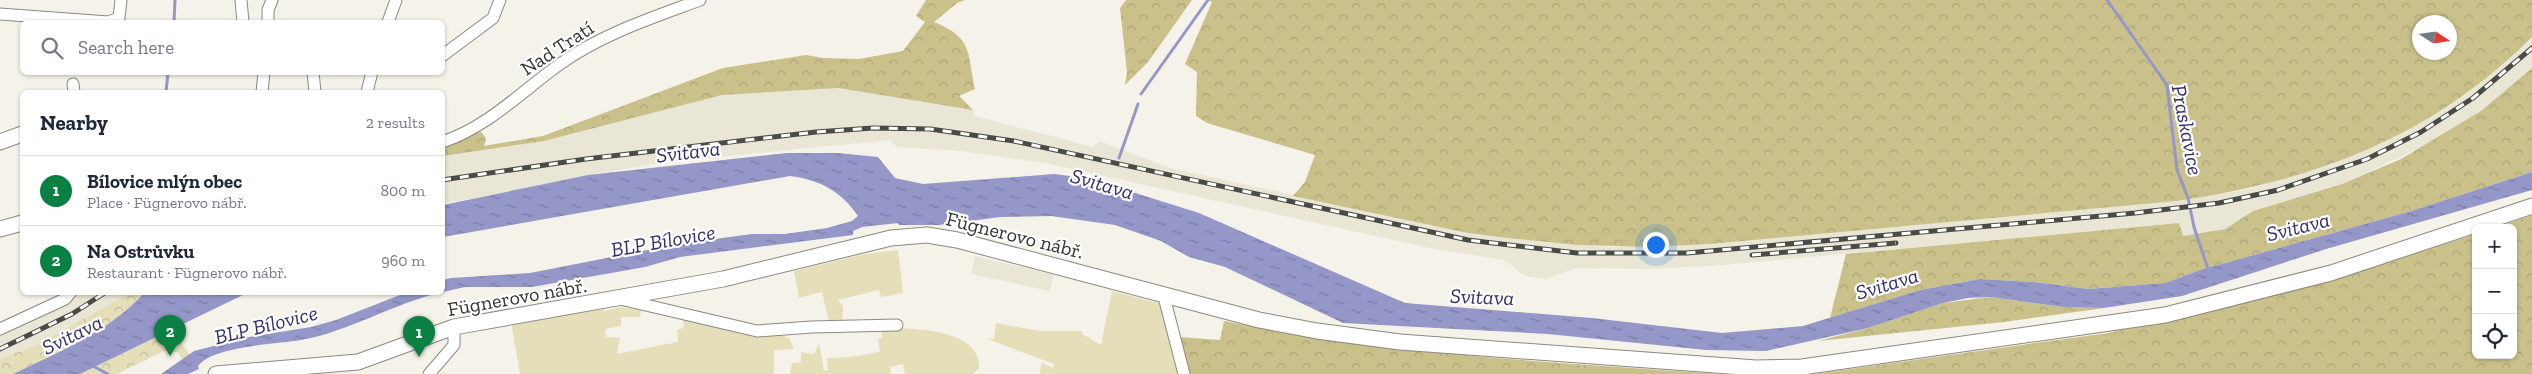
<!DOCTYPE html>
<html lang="en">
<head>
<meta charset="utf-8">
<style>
	body { margin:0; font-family:"Zilla Slab",serif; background:#f2f2f3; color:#1f2937 }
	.controls { position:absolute; right:15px; bottom:15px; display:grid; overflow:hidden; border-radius:8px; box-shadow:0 1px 4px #0004 }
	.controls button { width:45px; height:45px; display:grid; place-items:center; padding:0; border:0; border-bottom:1px solid #e0e1e3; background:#fff; color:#1f2937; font:25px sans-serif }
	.compass { position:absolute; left:2412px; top:15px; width:45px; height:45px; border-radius:50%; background:#fff; box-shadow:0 1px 4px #0004; rotate:102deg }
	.you { position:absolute; left:1655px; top:244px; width:18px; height:18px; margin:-12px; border:4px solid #fff; border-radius:50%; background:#1a73e8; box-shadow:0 0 0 8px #1a73e833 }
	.badge { display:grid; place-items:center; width:32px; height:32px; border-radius:50%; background:#0b8043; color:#fff; font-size:16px; font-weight:700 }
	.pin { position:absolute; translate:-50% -41px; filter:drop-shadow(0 1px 2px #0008) }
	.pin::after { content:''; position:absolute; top:26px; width:18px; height:15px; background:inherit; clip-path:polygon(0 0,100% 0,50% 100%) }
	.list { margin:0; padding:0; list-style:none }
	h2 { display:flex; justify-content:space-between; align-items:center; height:65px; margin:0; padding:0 20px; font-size:21px }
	h2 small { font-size:16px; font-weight:400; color:#747a83 }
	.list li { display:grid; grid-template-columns:32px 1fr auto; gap:15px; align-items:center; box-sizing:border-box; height:70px; padding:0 20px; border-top:1px solid #e0e1e3 }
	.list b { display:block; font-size:19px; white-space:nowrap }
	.list p { margin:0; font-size:16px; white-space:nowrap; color:#747a83 }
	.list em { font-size:16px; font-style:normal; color:#747a83 }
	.icon { flex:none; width:28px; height:28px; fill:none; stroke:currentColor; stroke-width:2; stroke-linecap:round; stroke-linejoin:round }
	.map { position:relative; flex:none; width:2532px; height:374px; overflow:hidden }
	.search { position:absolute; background:#fff; box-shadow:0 1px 4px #0004; left:20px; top:20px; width:425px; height:55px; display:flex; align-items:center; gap:12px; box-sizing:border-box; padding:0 18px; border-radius:8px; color:#747a83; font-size:19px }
	.panel { position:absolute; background:#fff; box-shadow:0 1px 4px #0004; left:20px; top:90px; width:425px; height:205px; border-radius:8px }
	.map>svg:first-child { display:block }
	.built { fill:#e9e6d5 }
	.green { fill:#e4deb9 }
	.forest { fill:url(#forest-crowns); fill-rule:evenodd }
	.park { fill:url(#park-crowns) }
	.water { fill:url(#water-ripples) }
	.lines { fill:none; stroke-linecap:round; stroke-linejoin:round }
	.stream { stroke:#9497c8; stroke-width:3 }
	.street-casing { stroke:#8b8980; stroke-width:13 }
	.secondary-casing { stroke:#8b8980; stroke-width:17 }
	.street { stroke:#fff; stroke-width:11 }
	.secondary { stroke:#fff; stroke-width:15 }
	.rail-casing { stroke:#4b4b46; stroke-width:5 }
	.rail { stroke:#fff; stroke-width:3; stroke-dasharray:9; stroke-linecap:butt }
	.labels { text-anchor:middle; stroke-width:4.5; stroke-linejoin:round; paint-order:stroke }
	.street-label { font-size:20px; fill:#31312d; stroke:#fff }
	.water-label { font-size:21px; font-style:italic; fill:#322e6b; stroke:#fff }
</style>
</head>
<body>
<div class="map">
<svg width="2532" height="374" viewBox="0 0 2532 374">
	<defs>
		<pattern id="forest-crowns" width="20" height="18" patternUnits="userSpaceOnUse" patternTransform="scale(1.25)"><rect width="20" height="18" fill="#c9c08a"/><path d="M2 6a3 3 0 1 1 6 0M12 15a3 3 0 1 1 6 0" fill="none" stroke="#ada577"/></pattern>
		<pattern id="park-crowns" width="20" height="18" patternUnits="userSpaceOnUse" patternTransform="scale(1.25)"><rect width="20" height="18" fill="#e4deb9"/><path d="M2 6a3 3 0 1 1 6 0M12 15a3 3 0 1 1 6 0" fill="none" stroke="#c4bf9f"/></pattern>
		<pattern id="water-ripples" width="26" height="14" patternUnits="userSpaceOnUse" patternTransform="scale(1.25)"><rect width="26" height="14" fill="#9497c8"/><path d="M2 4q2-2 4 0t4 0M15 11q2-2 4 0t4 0" fill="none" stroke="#797ca3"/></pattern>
	</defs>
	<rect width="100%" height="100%" fill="#f5f3e9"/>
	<!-- built -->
	<path class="built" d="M 2532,37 L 2532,68 L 2481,111 L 2428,144 L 2342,184 L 2253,211 L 2225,229 L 2182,236 L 2179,223 L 1712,266 L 1648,269 L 1577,268 L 1545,279 L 1525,276 L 1504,260 L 1430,248 L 1045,163 L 961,151 L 897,147 L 891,140 L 666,162 L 588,175 L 497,195 L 443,203 L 443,156 L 544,141 L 722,95 L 838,88 L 973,110 L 975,116 L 1093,147 L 1099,141 L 1170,168 L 1468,233 L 1543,242 L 1610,247 L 1710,244 L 2177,201 L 2249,189 L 2335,163 L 2417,125 L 2468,93 Z
		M 975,256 L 1054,275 L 1050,291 L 971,274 Z
		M 79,293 L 130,293 L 34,346 L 0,359 L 0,333 Z"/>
	<!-- green -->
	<path class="green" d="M 898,250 L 903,293 L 881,297 L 879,290 L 838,300 L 843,306 L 842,321 L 829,322 L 822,292 L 799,298 L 794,271 L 865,254 Z
		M 1112,291 L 1158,303 L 1163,309 L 1181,374 L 1039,374 L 1042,363 L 1051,367 L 1052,370 L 1054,364 L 985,338 L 994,339 L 996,323 L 1040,331 L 1082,331 L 1082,334 L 1101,345 Z
		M 604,307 L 604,311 L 620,307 L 641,310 L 640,317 L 621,317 L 621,326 L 605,329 L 606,337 L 620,338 L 617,354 L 678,342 L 677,330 L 684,327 L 683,318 L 780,335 L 789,338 L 794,349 L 774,350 L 774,374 L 520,374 L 511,321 Z
		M 902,328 C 928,330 981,333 979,368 L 973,374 L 905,374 L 903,364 L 890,367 L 891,374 L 790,374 L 792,363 L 801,362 L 801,352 L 814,354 L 819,343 L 824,371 L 828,370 L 827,358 L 850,357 L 880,352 L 878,339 L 882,338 L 882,330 Z"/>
	<!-- forest -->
	<path class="forest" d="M 926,0 L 965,0 L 957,3 L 934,22 C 973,38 967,51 975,89 L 959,96 L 973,110 L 838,88 L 722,95 L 544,141 L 443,156 L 443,146 L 473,133 L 481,132 L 486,138 L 484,146 L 543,136 L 723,68 L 806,55 L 823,58 L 859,59 L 903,51 L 925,22 L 916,16 Z
		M 1126,0 L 1192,0 L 1148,62 L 1125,85 L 1127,72 L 1120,8 Z
		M 1208,0 L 2532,0 L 2532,37 C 2432,137 2314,181 2177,201 L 1710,244 L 1648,247 L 1578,245 L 1507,238 L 1468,233 L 1293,196 L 1305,182 L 1315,155 L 1207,123 L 1196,116 L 1197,72 L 1185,64 L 1212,2 ZM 2420,22 L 2450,22 L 2450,52 L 2420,52 Z
		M 2532,68 L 2532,172 L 2411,211 L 2200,270 L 2165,283 L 2089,289 L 2034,282 L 1980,279 L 1920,290 L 1830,318 L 1846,254 L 2179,223 L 2183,236 L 2225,229 L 2253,211 L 2342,184 L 2401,159 L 2481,111 Z
		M 2532,215 L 2532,374 L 1814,374 L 2108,333 L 2334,279 L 2476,234 L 2476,355 L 2513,355 L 2513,228 L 2495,228 Z
		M 1991,297 L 2063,307 L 2104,308 L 2004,322 L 1818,341 L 1868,328 L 1943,303 Z
		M 1224,321 C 1388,355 1554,362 1720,374 L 1190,374 L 1179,337 L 1220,340 Z"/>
	<!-- park -->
	<path class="park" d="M 130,293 L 144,293 C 110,331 59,352 13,374 L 0,374 L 0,359 L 34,346 Z
		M 172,329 L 190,355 L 182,359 L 177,352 L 164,351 L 117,374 L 80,374 Z"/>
	<!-- water -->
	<path class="water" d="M 787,153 L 838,153 L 878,157 L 895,178 L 923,184 L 1054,174 L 1070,176 L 1110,185 L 1199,213 L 1405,303 L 1592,318 L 1722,333 L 1803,326 L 1920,290 L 1980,279 L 2034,282 L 2089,289 L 2165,283 L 2200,270 L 2411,211 L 2532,172 L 2532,190 L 2326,249 L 2182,296 L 2104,308 L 2063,307 L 1991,297 L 1968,298 L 1943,303 L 1868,328 L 1766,351 L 1706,350 L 1548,334 L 1343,323 L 1225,267 L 1189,257 L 1161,241 L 1115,225 L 1051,216 L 1001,217 L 939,225 L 899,225 L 898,223 L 862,227 L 853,231 L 853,235 L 680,257 L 645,267 L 532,287 L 465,287 L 443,292 L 443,280 L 451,278 L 530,273 L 678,244 L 752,234 L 785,234 L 827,228 L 852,221 L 858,216 C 841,191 820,180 790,176 L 443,237 L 443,205 L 588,175 Z
		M 144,293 L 247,293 L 80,374 L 13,374 C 59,352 110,331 144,293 Z
		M 405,293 L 439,293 C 393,304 347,332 301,340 C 277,344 213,346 198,366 L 199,369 L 188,374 L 161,374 L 194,351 L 249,337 L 311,327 L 336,320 Z"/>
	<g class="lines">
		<!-- stream -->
		<path class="stream" d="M 2107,0 L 2167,85 L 2177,170 L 2188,198 L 2194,227 L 2209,272
			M 174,22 L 175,0
			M 166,92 L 168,72
			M 1141,94 L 1208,0
			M 1119,158 L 1138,104
			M 91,365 L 108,374"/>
		<defs>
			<path id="street" d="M 241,0 L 243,22
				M 0,14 L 108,22 L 119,18 L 121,0
				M 268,22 L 268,10 L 272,0
				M 388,22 L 396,0
				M 442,56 L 493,18 L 500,0
				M 313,72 L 315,92
				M 73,84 L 74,92
				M 262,92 L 264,72
				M 367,92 L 372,72
				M 442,142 C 488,127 522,91 560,64 C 602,34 652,18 700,0
				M 1163,293 L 1184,374
				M 620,299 L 757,331 L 812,327 L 897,325
				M 0,329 L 65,299 L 71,292
				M 429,374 L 454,345 L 454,327"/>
			<path id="secondary" d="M 0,142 L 22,134
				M 0,229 L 22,223
				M 216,374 L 358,362 L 454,327 L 723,279 L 891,238 L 927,235 L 957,240 L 1259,320 L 1317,331 L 1400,342 L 1756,368 L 1802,367 L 2165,315 L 2331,273 L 2532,206"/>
		</defs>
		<!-- street casing -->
		<use href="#street" class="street-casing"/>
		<!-- secondary casing -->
		<use href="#secondary" class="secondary-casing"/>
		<!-- street -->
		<use href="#street" class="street"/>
		<!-- secondary -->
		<use href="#secondary" class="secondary"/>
		<defs>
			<path id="rail" d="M 442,180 L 586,159 L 816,132 L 873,128 L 930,129 L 1014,141 L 1468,240 L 1577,253 L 1687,253 L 2135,213 L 2219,203 L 2278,190 L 2367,159 L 2421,132 L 2473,98 L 2532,48
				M 1752,255 L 1896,243
				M 0,349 L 72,314 L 106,292"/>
		</defs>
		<!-- rail casing -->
		<use href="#rail" class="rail-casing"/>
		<!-- rail -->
		<use href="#rail" class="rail"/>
	</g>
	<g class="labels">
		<!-- street labels -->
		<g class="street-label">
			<text transform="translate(557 48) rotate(-33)" y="7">Nad Tratí</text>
			<text transform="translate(1015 235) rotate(14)" y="7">Fügnerovo nábř.</text>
			<text transform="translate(517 297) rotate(-10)" y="7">Fügnerovo nábř.</text>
		</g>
		<!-- water labels -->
		<g class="water-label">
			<text transform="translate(2187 130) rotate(79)" y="7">Praskavice</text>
			<text transform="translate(688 152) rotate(-7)" y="7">Svitava</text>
			<text transform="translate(1102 184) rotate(16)" y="7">Svitava</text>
			<text transform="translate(2298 227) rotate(-14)" y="7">Svitava</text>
			<text transform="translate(663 241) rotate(-10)" y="7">BLP Bílovice</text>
			<text transform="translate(1887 284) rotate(-17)" y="7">Svitava</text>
			<text transform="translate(1482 297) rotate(2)" y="7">Svitava</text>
			<text transform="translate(266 325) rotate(-14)" y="7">BLP Bílovice</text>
			<text transform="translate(72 335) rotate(-26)" y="7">Svitava</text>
		</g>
	</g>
</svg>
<div class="controls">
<button>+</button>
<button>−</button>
<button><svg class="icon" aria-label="locate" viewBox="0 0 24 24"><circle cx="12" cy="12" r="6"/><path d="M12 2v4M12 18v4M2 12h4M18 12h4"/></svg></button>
</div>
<svg class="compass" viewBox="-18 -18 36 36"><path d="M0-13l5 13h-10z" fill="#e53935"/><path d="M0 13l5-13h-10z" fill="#747a83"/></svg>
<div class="you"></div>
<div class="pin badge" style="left:419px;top:357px">1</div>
<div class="pin badge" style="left:170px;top:356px">2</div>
<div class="search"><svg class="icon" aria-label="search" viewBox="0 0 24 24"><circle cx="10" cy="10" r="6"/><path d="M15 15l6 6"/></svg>Search here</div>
<section class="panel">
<h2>Nearby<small>2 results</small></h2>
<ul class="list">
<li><span class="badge">1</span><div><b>Bílovice mlýn obec</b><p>Place · Fügnerovo nábř.</p></div><em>800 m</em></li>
<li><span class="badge">2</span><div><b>Na Ostrůvku</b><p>Restaurant · Fügnerovo nábř.</p></div><em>960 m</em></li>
</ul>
</section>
</div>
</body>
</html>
